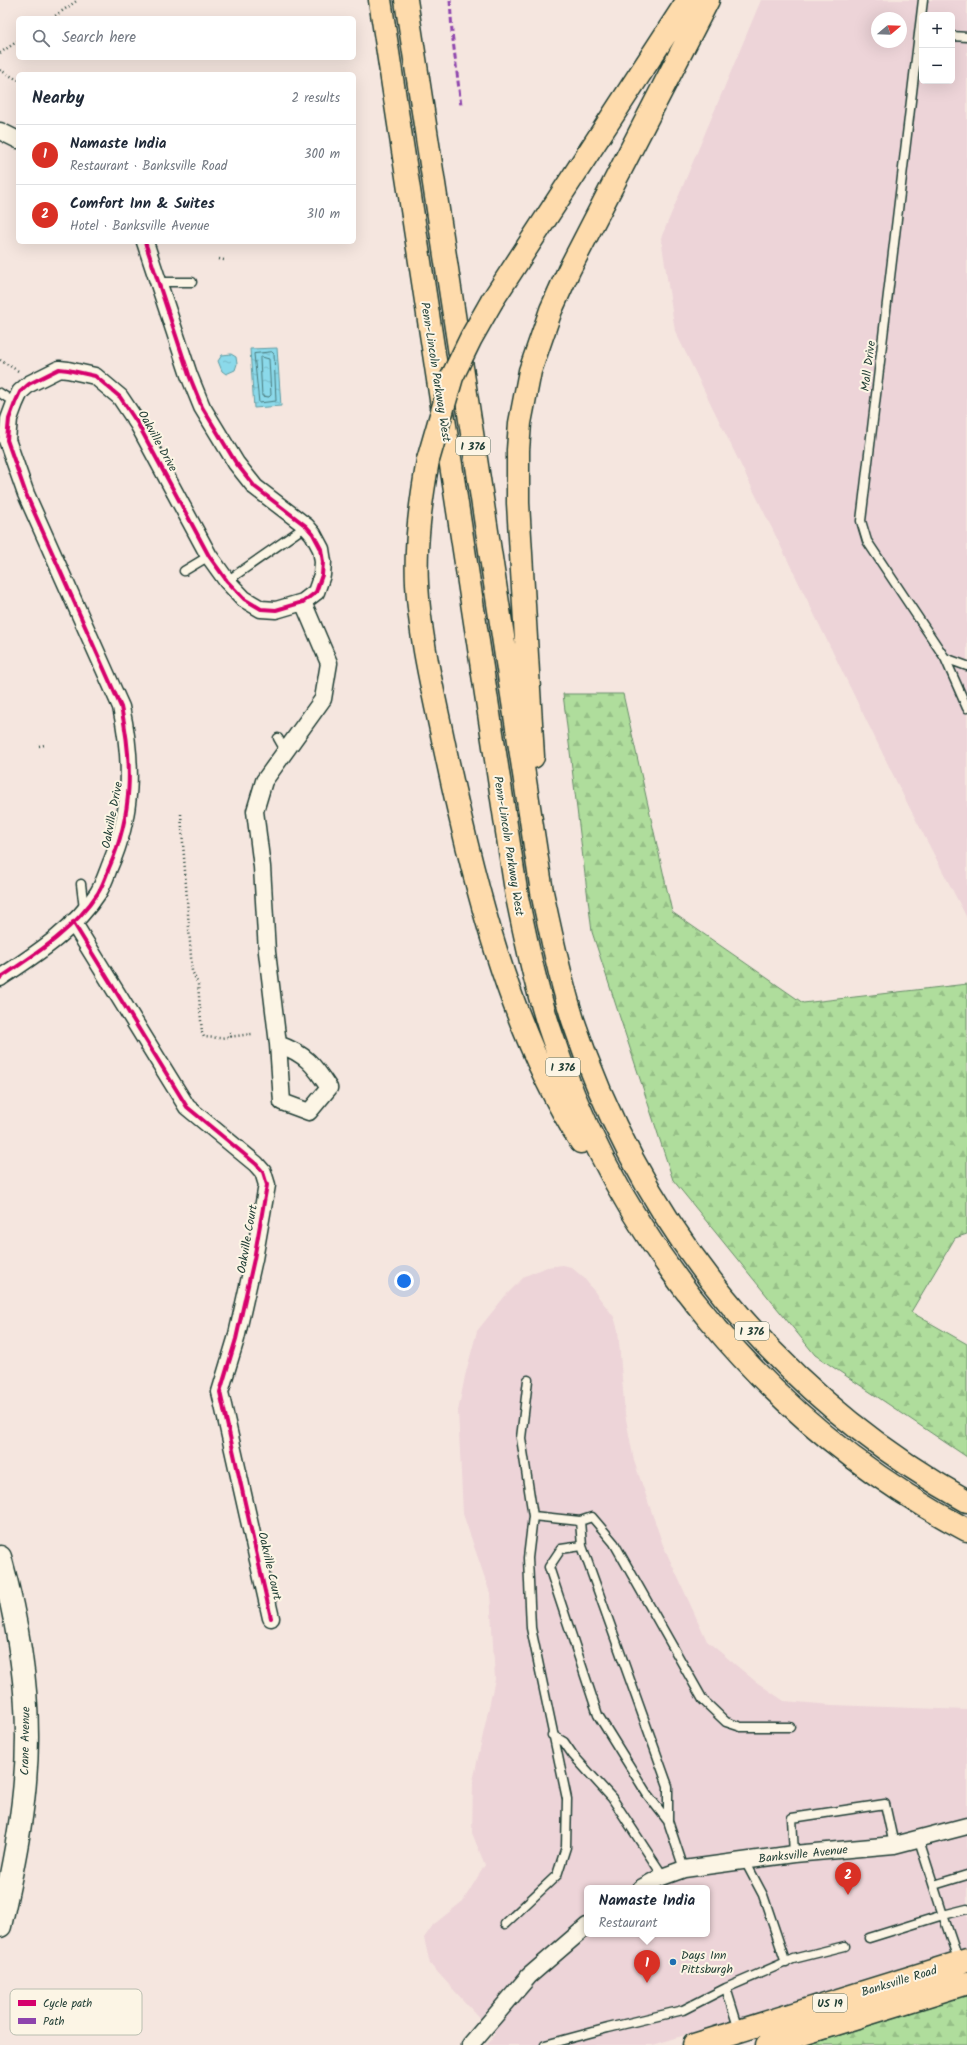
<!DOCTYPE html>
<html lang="en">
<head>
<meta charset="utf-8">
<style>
	body { margin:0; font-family:Kalam,sans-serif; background:#f2f2f3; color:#1f2937 }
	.controls { position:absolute; right:12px; top:12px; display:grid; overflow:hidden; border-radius:6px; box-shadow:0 4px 16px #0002 }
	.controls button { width:36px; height:36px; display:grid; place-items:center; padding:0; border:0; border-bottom:1px solid #e0e1e3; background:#fff; color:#1f2937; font:20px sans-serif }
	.compass { position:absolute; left:871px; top:12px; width:36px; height:36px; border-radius:50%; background:#fff; box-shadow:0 4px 16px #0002; rotate:71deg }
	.you { position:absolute; left:404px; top:1281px; width:14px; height:14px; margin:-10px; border:3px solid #fff; border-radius:50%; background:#1a73e8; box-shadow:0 0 0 6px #1a73e833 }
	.badge { display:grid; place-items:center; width:26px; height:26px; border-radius:50%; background:#d93025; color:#fff; font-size:13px; font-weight:700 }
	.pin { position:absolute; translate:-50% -33px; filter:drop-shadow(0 1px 2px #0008) }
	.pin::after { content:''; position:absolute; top:21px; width:14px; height:12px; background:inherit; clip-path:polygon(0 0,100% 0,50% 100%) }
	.popup { position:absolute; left:584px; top:1885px; width:126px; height:52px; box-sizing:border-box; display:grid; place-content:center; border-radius:6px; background:#fff; filter:drop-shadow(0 1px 3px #0005); font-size:13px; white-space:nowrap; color:#747a83 }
	.popup b { font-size:15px; color:#1f2937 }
	.popup::after { content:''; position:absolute; left:50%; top:100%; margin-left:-8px; border:8px solid transparent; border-top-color:#fff }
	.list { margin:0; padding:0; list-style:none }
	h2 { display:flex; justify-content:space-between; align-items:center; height:52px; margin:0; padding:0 16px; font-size:17px }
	h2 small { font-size:13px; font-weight:400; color:#747a83 }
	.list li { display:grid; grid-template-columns:26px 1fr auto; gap:12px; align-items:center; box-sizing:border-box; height:60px; padding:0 16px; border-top:1px solid #e0e1e3 }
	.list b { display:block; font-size:15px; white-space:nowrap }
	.list p { margin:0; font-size:13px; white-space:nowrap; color:#747a83 }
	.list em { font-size:13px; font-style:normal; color:#747a83 }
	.icon { flex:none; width:22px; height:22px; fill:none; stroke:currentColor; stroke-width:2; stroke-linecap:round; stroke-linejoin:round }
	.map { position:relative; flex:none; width:967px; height:2045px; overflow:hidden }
	.search { position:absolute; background:#fff; box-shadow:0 4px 16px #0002; left:16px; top:16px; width:340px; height:44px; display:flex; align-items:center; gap:10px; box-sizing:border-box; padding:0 14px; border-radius:6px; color:#747a83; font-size:15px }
	.panel { position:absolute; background:#fff; box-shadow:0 4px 16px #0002; left:16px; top:72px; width:340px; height:172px; border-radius:6px }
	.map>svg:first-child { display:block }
	.built { fill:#edd4d8; fill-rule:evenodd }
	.forest { fill:url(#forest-firs); stroke:#678d68 }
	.water { fill:url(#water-ripples); stroke:#609ba1 }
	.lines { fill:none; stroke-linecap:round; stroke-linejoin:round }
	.shore { stroke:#4a7b7d; stroke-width:1 }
	.lane-casing { stroke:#1f3d34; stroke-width:11 }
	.street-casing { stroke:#1f3d34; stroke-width:19 }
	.secondary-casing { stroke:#1f3d34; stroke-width:25 }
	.primary-casing { stroke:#1f3d34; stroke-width:25 }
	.highway-casing { stroke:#1f3d34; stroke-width:25 }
	.path { stroke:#1f3d34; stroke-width:2.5; stroke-dasharray:1 3; stroke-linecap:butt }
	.lane { stroke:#fcf5e5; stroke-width:8 }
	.street { stroke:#fcf5e5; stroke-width:16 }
	.secondary { stroke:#fcf5e5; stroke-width:22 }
	.primary { stroke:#fedbac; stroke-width:22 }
	.highway { stroke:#fedbac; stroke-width:22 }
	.highway-bridge-casing { stroke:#1f3d34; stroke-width:25; stroke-linecap:butt }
	.highway-bridge { stroke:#fedbac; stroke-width:22 }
	.quiet { stroke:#8e44ad; stroke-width:3; stroke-dasharray:6 3; stroke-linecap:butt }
	.cycleway-casing { stroke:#fcf5e5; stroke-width:6 }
	.cycleway { stroke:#d6006c; stroke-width:4 }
	.poi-dot { fill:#1f6fb2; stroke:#fcf5e5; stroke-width:1.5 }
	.labels { text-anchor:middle; stroke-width:4; stroke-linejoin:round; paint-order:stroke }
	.shield { fill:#fcf5e5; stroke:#617469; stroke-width:1 }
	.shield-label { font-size:11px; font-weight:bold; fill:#1f3d34 }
	.street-label { font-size:12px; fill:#1f3d34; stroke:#fcf5e5 }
	.poi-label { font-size:12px; fill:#1f3d34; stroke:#fcf5e5; text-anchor:start }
	.key { fill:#fcf5e5; stroke:#babeb0; stroke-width:1 }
	.key-label { font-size:11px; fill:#1f3d34 }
</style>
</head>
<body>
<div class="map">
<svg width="967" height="2045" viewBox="0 0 967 2045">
	<defs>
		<pattern id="forest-firs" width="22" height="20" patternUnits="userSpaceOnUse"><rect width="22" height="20" fill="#afdd9c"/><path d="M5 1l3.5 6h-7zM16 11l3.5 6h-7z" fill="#96bf87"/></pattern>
		<pattern id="water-ripples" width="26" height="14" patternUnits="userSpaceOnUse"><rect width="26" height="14" fill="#8bd9ea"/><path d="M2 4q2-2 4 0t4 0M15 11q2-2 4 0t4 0" fill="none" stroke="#78bbc9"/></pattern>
	</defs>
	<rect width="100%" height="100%" fill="#f5e6df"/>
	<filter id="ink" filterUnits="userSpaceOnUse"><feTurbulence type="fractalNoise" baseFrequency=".025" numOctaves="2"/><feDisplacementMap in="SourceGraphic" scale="8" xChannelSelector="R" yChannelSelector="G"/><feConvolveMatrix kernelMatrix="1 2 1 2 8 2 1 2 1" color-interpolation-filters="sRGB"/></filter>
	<g filter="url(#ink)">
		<!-- built -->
		<path class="built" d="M 761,0 L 967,0 L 967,918 L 903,795 L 675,331 L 661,238 ZM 922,15 L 952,15 L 952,81 L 922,81 ZM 877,18 L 901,18 L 901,42 L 877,42 Z
			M 563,1265 L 571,1267 L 584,1278 L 614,1317 L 618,1330 L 625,1414 L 634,1461 L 663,1545 L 707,1641 L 755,1681 L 784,1701 L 832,1705 L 967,1710 L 967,1948 L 653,2045 L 486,2045 L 495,2035 L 430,1964 L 424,1938 L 433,1925 L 463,1901 L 485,1865 L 472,1833 L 473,1781 L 495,1679 L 490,1593 L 463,1514 L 458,1411 L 465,1376 L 477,1331 L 505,1296 L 525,1276 L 547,1267 ZM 587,1888 L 707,1888 L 707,1934 L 587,1934 Z"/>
		<!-- forest -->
		<path class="forest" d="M 563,694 L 623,694 L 672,912 L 803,1003 L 967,984 L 967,1234 L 955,1238 L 911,1312 L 967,1344 L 967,1457 L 815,1355 L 673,1180 L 592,932 Z
			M 963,1996 L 967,1996 L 967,2045 L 808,2045 Z"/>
		<!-- water -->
		<path class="water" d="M 277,348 L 281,406 L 254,408 L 250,349 Z
			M 231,354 L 236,357 L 237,364 L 235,370 L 226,374 L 222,371 L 218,361 L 222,355 Z"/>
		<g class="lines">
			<!-- shore -->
			<path class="shore" d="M 272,352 L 274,354 L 276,401 L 259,403 L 254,354 Z
				M 262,357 L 269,359 L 271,395 L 269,397 L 262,396 L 260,359 Z"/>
			<defs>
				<path id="lane" d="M 923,0 L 861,521 L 867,541 L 945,658 L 967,708
					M 952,36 L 967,37
					M 159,282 L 192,282
					M 0,393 L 15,403
					M 184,571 L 209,556
					M 227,581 L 306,526
					M 945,658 L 967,666
					M 278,738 L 286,752
					M 81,884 L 84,909
					M 533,1516 L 580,1521 L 592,1517 L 614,1543 L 703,1700 L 726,1722 L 741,1727 L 790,1727
					M 580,1521 L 582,1546
					M 552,1735 L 564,1742 L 573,1755 L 612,1798 L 663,1876
					M 668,1821 L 647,1794 L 598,1715 L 549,1567 L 561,1549 L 582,1546 L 668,1786 L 668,1821 L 684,1869
					M 919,1840 L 943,1915 L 967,1909
					M 794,1854 L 792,1818 L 885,1804 L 894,1845
					M 745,1861 L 763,1895 L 786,1963
					M 934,1885 L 967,1875
					M 505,1924 L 557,1875 L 566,1847 L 567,1799 L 531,1628 L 528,1558 L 533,1516 L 521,1438 L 528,1380
					M 869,1938 L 943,1915 L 959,1962
					M 739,2030 L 726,1988 L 793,1959 L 845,1946
					M 545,2045 L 608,2028 L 683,2010 L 726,1988"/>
				<path id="street" d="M 0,131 L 18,140
					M 73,922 L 187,1107 L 256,1164 L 263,1172 L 267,1185 L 254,1259 L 236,1339 L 220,1392 L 271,1618
					M 0,978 C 36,954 74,930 98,893 C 103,885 106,876 109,868 C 133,814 133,763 121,707 L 26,494 L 7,440 L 9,419 L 15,403 L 20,392 L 29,384 L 59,369 L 68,370 L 95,376 L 120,397 L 138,424 L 209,556 L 227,581 L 244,599 L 261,609 L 276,610 L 303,602 L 316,592 L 322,575 L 323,562 L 321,549 L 313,534 L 306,526 L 255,487 L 236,463 L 202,407 L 189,375 L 145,242
					M 278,1044 C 306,1054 314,1065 329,1088 L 309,1112 L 282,1102 L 278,1044 L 267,952 L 262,867 L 255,811 L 264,781 L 323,699 L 329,663 L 303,602
					M 641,1888 L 659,1878 L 684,1869 L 794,1854 L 894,1845 L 967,1826
					M 470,2045 L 529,1976 L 587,1926"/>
				<path id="secondary" d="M 0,1557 C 16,1615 27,1676 27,1737 C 27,1801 14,1864 0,1926"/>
				<path id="primary" d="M 694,2045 L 967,1960
					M 767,2045 L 967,1983"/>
				<path id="highway" d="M 380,0 L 517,897 C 526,940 535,984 549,1027 C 617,1241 768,1425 967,1530
					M 406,0 L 542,892 C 551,935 560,978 573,1020 C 641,1225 778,1395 967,1501
					M 492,301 L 688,0
					M 428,460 C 421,501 415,542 417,584 C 420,640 434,695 445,749 C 473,880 509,1029 581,1142
					M 533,757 L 518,503 L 518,450 L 520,423 L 530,371 L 551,310 L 569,270 L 708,0"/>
			</defs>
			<!-- lane casing -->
			<use href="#lane" class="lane-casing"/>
			<!-- street casing -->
			<use href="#street" class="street-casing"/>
			<!-- secondary casing -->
			<use href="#secondary" class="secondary-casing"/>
			<!-- primary casing -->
			<use href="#primary" class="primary-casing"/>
			<!-- highway casing -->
			<use href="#highway" class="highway-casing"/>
			<!-- path -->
			<path class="path" d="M 52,18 L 78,0
				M 0,53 L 18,41
				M 0,70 L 18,80
				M 219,259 L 224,260
				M 0,360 L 20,372
				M 39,746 L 45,745
				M 181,814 L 192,971 L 198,984 L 202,1033 L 204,1037 L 220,1038 L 252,1034
				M 230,1032 L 231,1037"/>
			<!-- lane -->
			<use href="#lane" class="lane"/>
			<!-- street -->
			<use href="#street" class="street"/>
			<!-- secondary -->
			<use href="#secondary" class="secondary"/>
			<!-- primary -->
			<use href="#primary" class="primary"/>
			<!-- highway -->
			<use href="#highway" class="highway"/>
			<defs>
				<path id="highway-bridge" d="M 428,460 L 452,377 L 471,338 L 492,301"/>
			</defs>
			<!-- highway-bridge casing -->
			<use href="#highway-bridge" class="highway-bridge-casing"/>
			<!-- highway-bridge -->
			<use href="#highway-bridge" class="highway-bridge"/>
			<!-- quiet -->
			<path class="quiet" d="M 450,0 L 452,32 L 461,106"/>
			<defs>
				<path id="cycleway" d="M 73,922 L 187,1107 L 256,1164 L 263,1172 L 267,1185 L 254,1259 L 236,1339 L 220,1392 L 271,1618
					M 0,978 C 36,954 74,930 98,893 C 103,885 106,876 109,868 C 133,814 133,763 121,707 L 26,494 L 7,440 L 9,419 L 15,403 L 20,392 L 29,384 L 59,369 L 68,370 L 95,376 L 120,397 L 138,424 L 209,556 L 227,581 L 244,599 L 261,609 L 276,610 L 303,602 L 316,592 L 322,575 L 323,562 L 321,549 L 313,534 L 306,526 L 255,487 L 236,463 L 202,407 L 189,375 L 145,242"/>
			</defs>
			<!-- cycleway casing -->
			<use href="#cycleway" class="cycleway-casing"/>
			<!-- cycleway -->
			<use href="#cycleway" class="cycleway"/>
		</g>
	</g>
	<!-- markers -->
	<circle class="poi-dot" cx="673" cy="1962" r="4"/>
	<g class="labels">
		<!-- shield labels -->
		<g class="shield">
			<rect x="456" y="437" width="34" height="18" rx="3"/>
			<rect x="546" y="1058" width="34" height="18" rx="3"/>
			<rect x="735" y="1322" width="34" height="18" rx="3"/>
			<rect x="813" y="1994" width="34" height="18" rx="3"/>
		</g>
		<g class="shield-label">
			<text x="473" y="450">I 376</text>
			<text x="563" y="1071">I 376</text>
			<text x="752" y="1335">I 376</text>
			<text x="830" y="2007">US 19</text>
		</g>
		<!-- street labels -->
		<g class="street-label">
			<text transform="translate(868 366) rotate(-83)" y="4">Mall Drive</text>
			<text transform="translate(436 372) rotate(81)" y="4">Penn-Lincoln Parkway West</text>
			<text transform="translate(158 441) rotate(61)" y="4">Oakville Drive</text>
			<text transform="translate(112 815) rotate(-79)" y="4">Oakville Drive</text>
			<text transform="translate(509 846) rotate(81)" y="4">Penn-Lincoln Parkway West</text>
			<text transform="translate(247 1239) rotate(-80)" y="4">Oakville Court</text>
			<text transform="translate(270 1566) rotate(77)" y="4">Oakville Court</text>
			<text transform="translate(25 1741) rotate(-89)" y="4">Crane Avenue</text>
			<text transform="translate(803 1854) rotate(-6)" y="4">Banksville Avenue</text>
			<text transform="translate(899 1981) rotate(-17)" y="4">Banksville Road</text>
		</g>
		<!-- poi labels -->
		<g class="poi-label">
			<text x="681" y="1959">Days Inn<tspan x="681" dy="14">Pittsburgh</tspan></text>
		</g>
	</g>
	<!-- legend -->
	<rect x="10" y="1989" width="132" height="46" rx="6" class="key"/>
	<rect x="18" y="2000" width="18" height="6" fill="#d6006c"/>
	<rect x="18" y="2018" width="18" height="6" fill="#8e44ad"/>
	<g class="key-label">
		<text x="43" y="2007">Cycle path</text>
		<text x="43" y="2025">Path</text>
	</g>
</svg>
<div class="controls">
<button>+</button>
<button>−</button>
</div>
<svg class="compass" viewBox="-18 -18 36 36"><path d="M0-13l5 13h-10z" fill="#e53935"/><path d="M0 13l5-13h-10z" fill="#747a83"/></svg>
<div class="you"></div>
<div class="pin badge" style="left:647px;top:1983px">1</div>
<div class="popup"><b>Namaste India</b>Restaurant</div>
<div class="pin badge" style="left:848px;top:1895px">2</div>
<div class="search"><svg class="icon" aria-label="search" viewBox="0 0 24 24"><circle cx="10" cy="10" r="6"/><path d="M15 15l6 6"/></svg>Search here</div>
<section class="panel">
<h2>Nearby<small>2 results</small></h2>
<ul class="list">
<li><span class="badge">1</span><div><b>Namaste India</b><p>Restaurant · Banksville Road</p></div><em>300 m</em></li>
<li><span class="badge">2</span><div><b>Comfort Inn &amp; Suites</b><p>Hotel · Banksville Avenue</p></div><em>310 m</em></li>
</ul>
</section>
</div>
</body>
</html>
